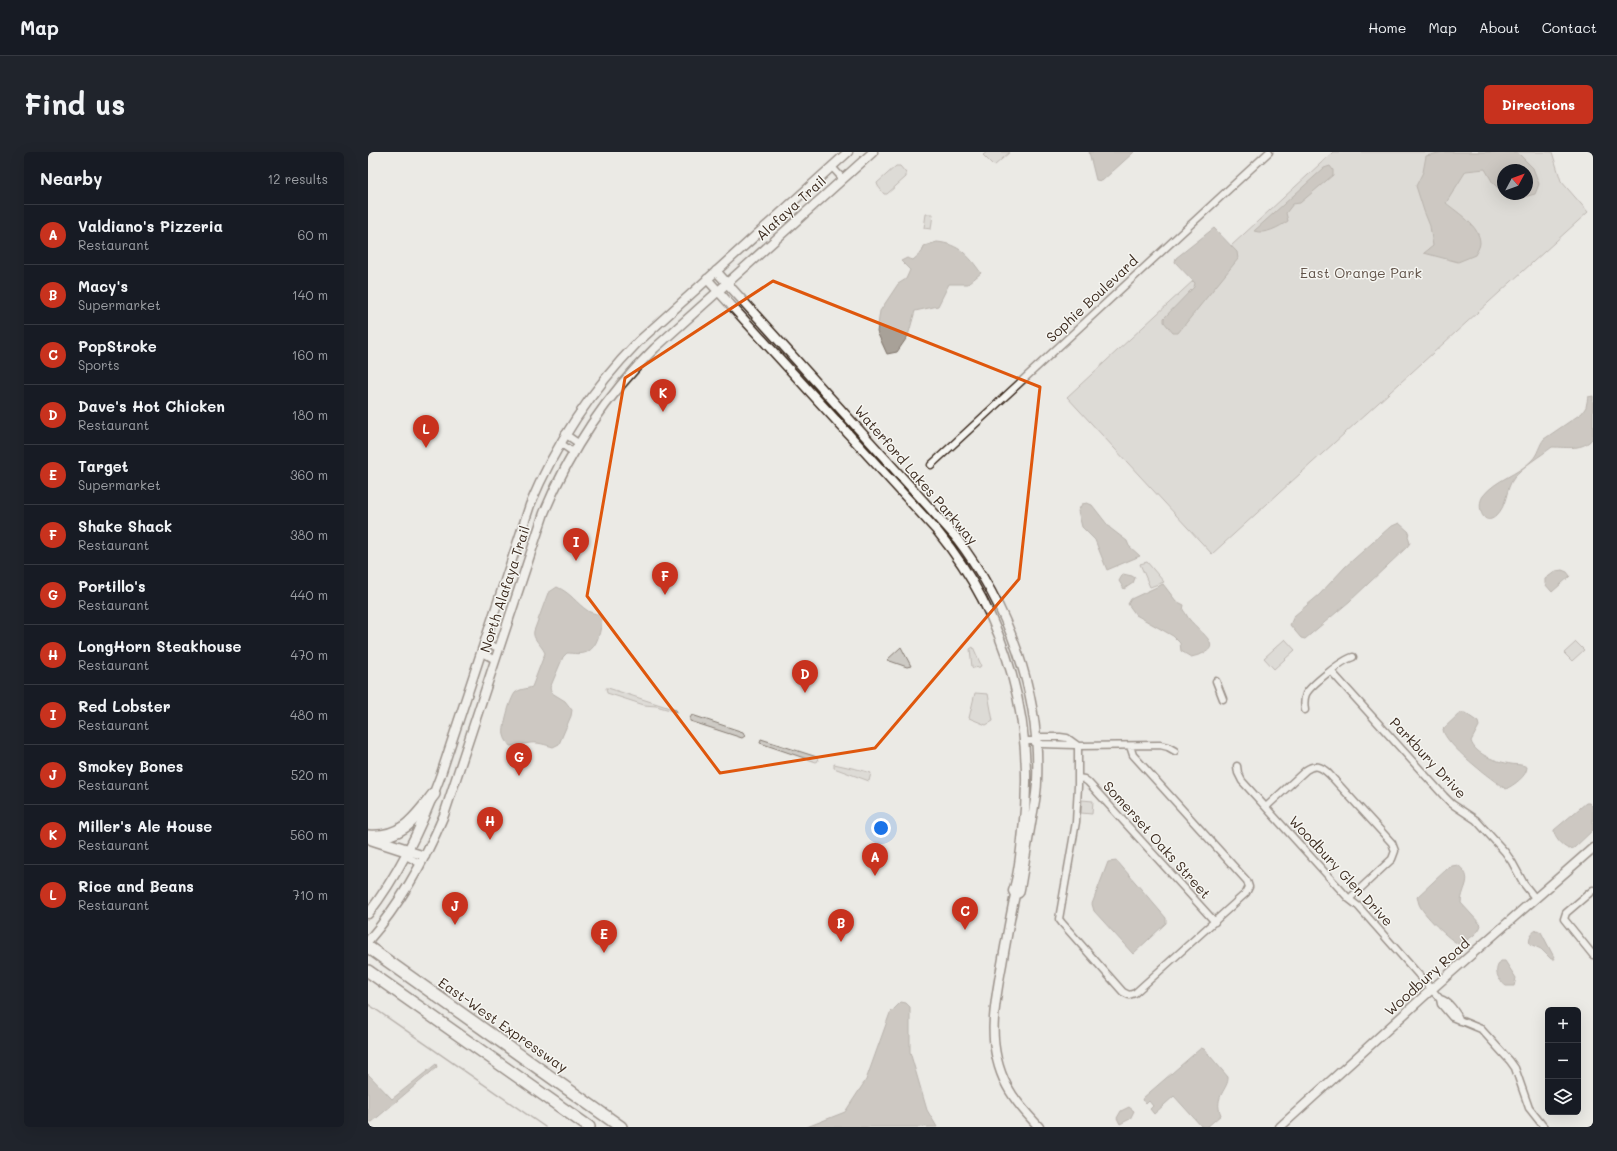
<!DOCTYPE html>
<html lang="en">
<head>
<meta charset="utf-8">
<style>
	body { margin:0; font-family:Mali,sans-serif; background:#20242c; color:#f1f3f6 }
	.controls { position:absolute; right:12px; bottom:12px; display:grid; overflow:hidden; border-radius:6px; box-shadow:0 4px 16px #0002 }
	.controls button { width:36px; height:36px; display:grid; place-items:center; padding:0; border:0; border-bottom:1px solid #363941; background:#171b24; color:#f1f3f6; font:20px sans-serif }
	.compass { position:absolute; left:1129px; top:12px; width:36px; height:36px; border-radius:50%; background:#171b24; box-shadow:0 4px 16px #0002; rotate:49deg }
	.you { position:absolute; left:513px; top:676px; width:14px; height:14px; margin:-10px; border:3px solid #fff; border-radius:50%; background:#1a73e8; box-shadow:0 0 0 6px #1a73e833 }
	.badge { display:grid; place-items:center; width:26px; height:26px; border-radius:50%; background:#c8321e; color:#fff; font-size:13px; font-weight:700 }
	.pin { position:absolute; translate:-50% -33px; filter:drop-shadow(0 1px 2px #0008) }
	.pin::after { content:''; position:absolute; top:21px; width:14px; height:12px; background:inherit; clip-path:polygon(0 0,100% 0,50% 100%) }
	.list { margin:0; padding:0; list-style:none }
	h2 { display:flex; justify-content:space-between; align-items:center; height:52px; margin:0; padding:0 16px; font-size:17px }
	h2 small { font-size:13px; font-weight:400; color:#9ea1a6 }
	.list li { display:grid; grid-template-columns:26px 1fr auto; gap:12px; align-items:center; box-sizing:border-box; height:60px; padding:0 16px; border-top:1px solid #363941 }
	.list b { display:block; font-size:15px; white-space:nowrap }
	.list p { margin:0; font-size:13px; white-space:nowrap; color:#9ea1a6 }
	.list em { font-size:13px; font-style:normal; color:#9ea1a6 }
	.icon { flex:none; width:22px; height:22px; fill:none; stroke:currentColor; stroke-width:2; stroke-linecap:round; stroke-linejoin:round }
	.map { position:relative; flex:none; width:1225px; height:975px; overflow:hidden; border-radius:6px }
	header { display:flex; align-items:center; gap:24px; box-sizing:border-box; height:56px; padding:0 20px; background:#171b24; border-bottom:1px solid #363941 }
	header strong { font-size:19px }
	nav { display:flex; gap:22px; margin-inline-start:auto; font-size:14px }
	.intro { display:flex; align-items:center; justify-content:space-between; box-sizing:border-box; height:96px; padding:0 24px }
	h1 { margin:0; font-size:28px }
	.button { padding:10px 18px; border-radius:6px; background:#c8321e; color:#fff; font-size:14px; font-weight:700 }
	main { display:flex; gap:24px; padding:0 24px }
	aside { flex:1; background:#171b24; border-radius:6px; box-shadow:0 4px 16px #0002 }
	.map>svg:first-child { display:block }
	.green { fill:#cdcac4; stroke:#847a71; fill-rule:evenodd }
	.water { fill:#a8a198; stroke:#7c7167 }
	.lines { fill:none; stroke-linecap:round; stroke-linejoin:round }
	.stream { stroke:#7c7167; stroke-width:1.5 }
	.street-casing { stroke:#3b2a1e; stroke-width:9 }
	.secondary-casing { stroke:#3b2a1e; stroke-width:11 }
	.highway-casing { stroke:#3b2a1e; stroke-width:14 }
	.street { stroke:#f6f6f2; stroke-width:6 }
	.secondary { stroke:#f6f6f2; stroke-width:8 }
	.highway { stroke:#f6f6f2; stroke-width:11 }
	.marked { fill:none; stroke:#df570d; stroke-width:3; stroke-linejoin:round }
	.labels { text-anchor:middle; stroke-width:3; stroke-linejoin:round; paint-order:stroke }
	.street-label { font-size:14px; fill:#3b2a1e; stroke:#f6f6f2 }
	.park-label { font-size:14px; fill:#605248; stroke:#f6f6f2 }
</style>
</head>
<body>
<header>
<strong>Map</strong>
<nav><a>Home</a><a>Map</a><a>About</a><a>Contact</a></nav>
</header>
<div class="intro"><h1>Find us</h1><a class="button">Directions</a></div>
<main>
<aside>
<h2>Nearby<small>12 results</small></h2>
<ul class="list">
<li><span class="badge">A</span><div><b>Valdiano's Pizzeria</b><p>Restaurant</p></div><em>60 m</em></li>
<li><span class="badge">B</span><div><b>Macy's</b><p>Supermarket</p></div><em>140 m</em></li>
<li><span class="badge">C</span><div><b>PopStroke</b><p>Sports</p></div><em>160 m</em></li>
<li><span class="badge">D</span><div><b>Dave's Hot Chicken</b><p>Restaurant</p></div><em>180 m</em></li>
<li><span class="badge">E</span><div><b>Target</b><p>Supermarket</p></div><em>360 m</em></li>
<li><span class="badge">F</span><div><b>Shake Shack</b><p>Restaurant</p></div><em>380 m</em></li>
<li><span class="badge">G</span><div><b>Portillo's</b><p>Restaurant</p></div><em>440 m</em></li>
<li><span class="badge">H</span><div><b>LongHorn Steakhouse</b><p>Restaurant</p></div><em>470 m</em></li>
<li><span class="badge">I</span><div><b>Red Lobster</b><p>Restaurant</p></div><em>480 m</em></li>
<li><span class="badge">J</span><div><b>Smokey Bones</b><p>Restaurant</p></div><em>520 m</em></li>
<li><span class="badge">K</span><div><b>Miller's Ale House</b><p>Restaurant</p></div><em>560 m</em></li>
<li><span class="badge">L</span><div><b>Rice and Beans</b><p>Restaurant</p></div><em>710 m</em></li>
</ul>
</aside>
<div class="map">
<svg width="1225" height="975" viewBox="0 0 1225 975">
	<rect width="100%" height="100%" fill="#ebeae5"/>
	<filter id="ink" filterUnits="userSpaceOnUse"><feTurbulence type="fractalNoise" baseFrequency=".025" numOctaves="2"/><feDisplacementMap in="SourceGraphic" scale="8" xChannelSelector="R" yChannelSelector="G"/><feConvolveMatrix kernelMatrix="1 2 1 2 8 2 1 2 1" color-interpolation-filters="sRGB"/></filter>
	<g filter="url(#ink)">
		<!-- green -->
		<path class="green" d="M 619,0 L 642,0 L 626,14 L 615,3 Z
			M 965,0 L 1184,0 L 1193,29 L 1220,60 L 844,402 L 699,245 ZM 1135,18 L 1159,18 L 1159,42 L 1135,42 Z
			M 528,14 L 532,14 L 538,21 L 538,25 L 519,42 L 516,42 L 510,34 L 509,31 Z
			M 558,62 L 565,62 L 563,77 L 556,76 Z
			M 779,410 L 796,430 L 782,435 L 772,412 Z
			M 917,487 L 927,498 L 906,517 L 896,506 Z
			M 1208,490 L 1216,498 L 1204,509 L 1196,501 Z
			M 533,495 L 543,514 L 539,515 L 519,508 Z
			M 605,495 L 613,513 L 612,515 L 605,516 L 604,515 L 602,497 Z
			M 238,536 L 240,536 L 308,558 L 309,560 L 288,554 L 276,553 L 239,541 Z
			M 607,541 L 620,542 L 625,569 L 618,573 L 601,566 Z
			M 324,563 L 375,580 L 377,584 L 374,586 L 322,569 L 322,566 Z
			M 393,587 L 449,605 L 450,609 L 448,610 L 392,591 Z
			M 466,612 L 493,618 L 503,621 L 501,629 L 466,616 Z
			M 714,648 L 725,649 L 724,662 L 713,661 Z"/>
		<!-- water -->
		<path class="water" d="M 721,0 L 766,0 L 734,29 L 728,28 Z
			M 1075,0 L 1149,0 L 1165,16 L 1171,32 L 1167,42 L 1145,48 L 1136,42 L 1159,42 L 1159,18 L 1135,18 L 1135,41 L 1125,31 L 1117,17 L 1098,19 L 1078,51 C 1090,61 1112,74 1112,91 C 1112,95 1109,99 1107,103 L 1090,110 L 1056,101 L 1065,94 L 1062,74 L 1056,59 L 1048,34 L 1055,20 L 1058,4 Z
			M 962,14 L 965,18 L 965,23 L 932,51 L 925,52 L 918,61 L 920,69 C 911,75 897,83 886,79 L 956,16 Z
			M 846,76 L 869,100 L 870,107 L 810,181 L 805,181 L 796,170 L 796,166 L 826,135 L 827,131 L 807,110 L 808,106 Z
			M 569,90 C 591,92 601,104 613,121 L 600,132 L 581,132 L 570,154 L 547,159 L 540,184 L 529,200 L 519,202 L 509,180 L 512,159 L 530,132 L 538,127 L 542,118 L 533,109 L 539,106 L 545,108 L 554,100 L 556,94 Z
			M 1225,244 L 1225,286 C 1215,299 1199,295 1184,295 C 1173,304 1154,314 1146,326 C 1137,337 1140,353 1128,364 C 1115,376 1108,354 1115,344 C 1128,327 1150,323 1164,308 C 1170,302 1171,293 1176,287 L 1214,261 L 1218,255 L 1220,245 Z
			M 719,351 L 724,353 L 742,376 L 759,389 L 761,394 L 772,404 L 739,418 L 727,388 L 714,375 L 710,359 L 714,352 Z
			M 1031,371 L 1041,380 L 1040,385 L 1042,391 L 1039,395 L 982,449 L 937,487 L 933,486 L 922,473 L 926,464 L 951,443 L 977,415 L 1022,375 Z
			M 1194,418 L 1199,420 L 1202,424 L 1184,440 L 1177,432 L 1177,427 L 1188,419 Z
			M 755,422 L 764,424 L 767,426 L 765,431 L 756,437 L 751,429 Z
			M 795,432 L 808,449 L 816,453 L 815,458 C 818,461 819,465 822,468 C 836,484 860,497 823,505 L 813,499 L 812,491 L 805,484 L 768,463 L 760,452 L 763,447 Z
			M 189,435 C 203,441 208,451 220,459 C 225,462 231,461 234,466 C 233,477 230,495 219,500 C 213,503 205,501 199,501 L 195,505 L 182,536 L 184,541 L 197,549 L 204,558 L 203,564 L 191,592 L 185,595 C 178,593 170,590 162,591 C 155,592 150,594 142,594 C 140,591 137,588 136,583 C 134,576 142,547 147,541 C 151,537 159,537 164,535 L 177,501 C 173,492 164,487 166,479 L 180,441 Z
			M 1092,561 L 1097,561 L 1110,570 L 1111,574 L 1103,589 C 1107,603 1130,610 1143,612 C 1149,613 1153,612 1159,615 C 1159,624 1146,633 1138,637 C 1125,629 1075,591 1075,577 Z
			M 1218,651 L 1221,651 L 1225,655 L 1225,678 L 1206,696 L 1201,697 C 1194,694 1186,686 1186,678 Z
			M 749,709 L 798,766 L 798,771 L 765,802 L 726,759 L 724,752 L 740,710 Z
			M 1090,713 C 1107,727 1094,734 1093,751 L 1113,773 C 1111,782 1099,788 1091,792 C 1082,789 1054,761 1051,752 C 1050,750 1050,747 1049,745 L 1079,717 L 1084,714 Z
			M 1169,778 L 1173,780 L 1187,807 L 1183,807 L 1173,797 L 1162,792 C 1160,787 1163,780 1169,778 Z
			M 1133,809 L 1137,809 L 1148,826 L 1146,834 L 1138,834 C 1129,827 1125,818 1133,809 Z
			M 533,850 L 538,851 L 542,855 L 542,900 L 559,958 L 569,975 L 439,975 L 477,960 L 498,928 L 522,861 Z
			M 833,896 L 836,897 L 860,925 C 861,937 845,944 853,963 L 839,975 L 834,975 L 806,944 L 786,962 L 782,957 L 785,954 L 781,949 L 778,952 L 774,948 L 775,946 Z
			M 68,912 L 69,915 L 4,970 L 0,969 L 0,922 L 24,947 Z
			M 761,955 L 766,959 L 762,967 L 752,972 L 749,966 L 753,959 Z"/>
		<g class="lines">
			<!-- stream -->
			<path class="stream" d="M 0,852 L 177,975"/>
			<defs>
				<path id="street" d="M 464,15 L 475,27
					M 197,282 L 210,291
					M 192,291 L 205,300
					M 563,313 L 901,0
					M 116,491 L 131,496
					M 113,500 L 127,508
					M 963,519 L 1076,644 L 1084,652 L 1108,668 L 1137,700 L 1144,710 L 1156,732 L 1167,746
					M 848,529 L 855,547
					M 937,558 C 936,552 936,547 938,542 C 943,533 974,508 985,505
					M 657,589 L 668,589 L 673,585 L 692,585 L 699,586 L 710,594 L 792,593 L 800,595 L 807,599
					M 668,589 L 673,592 L 707,593
					M 710,594 L 710,634 L 708,670 L 691,767 L 694,771 L 755,840 L 761,843 L 767,841 L 878,741 L 881,735 L 879,729 L 765,603 L 762,594
					M 869,614 L 870,621 L 874,629 L 981,747 L 990,754 L 1072,847 C 1081,849 1089,861 1092,869
					M 710,626 L 716,627 L 720,630 L 847,770
					M 898,655 L 938,618 C 947,612 953,614 961,622 L 1024,691 L 1027,699 L 1024,707 L 981,747
					M 38,704 L 53,712
					M 1225,738 L 1198,761 L 1196,767 L 1225,803
					M 1072,847 L 1073,852 L 1084,865 L 1113,877 L 1142,909 L 1147,916 L 1161,956 L 1176,975"/>
				<path id="secondary" d="M 348,119 L 587,384 C 640,453 673,541 669,629 C 669,643 665,658 663,671 C 659,693 656,715 652,737 L 651,741 L 647,743
					M 339,127 L 570,380 C 639,465 668,570 655,679 C 653,696 651,723 645,739 L 647,743 C 642,766 638,789 634,812 C 626,854 618,894 639,934 C 647,949 659,962 671,975
					M 41,699 L 57,704
					M 0,762 C 32,721 54,674 72,625 L 162,353 C 188,291 222,239 270,190 L 480,0
					M 0,789 C 32,752 57,708 76,663 L 176,361 C 202,298 238,244 287,196 L 505,0
					M 912,975 L 1064,837 L 1225,696"/>
				<path id="highway" d="M 0,684 C 34,687 47,666 66,642
					M 4,687 L 41,699
					M 0,795 L 253,975
					M 0,819 L 221,975"/>
			</defs>
			<!-- street casing -->
			<use href="#street" class="street-casing"/>
			<!-- secondary casing -->
			<use href="#secondary" class="secondary-casing"/>
			<!-- highway casing -->
			<use href="#highway" class="highway-casing"/>
			<!-- street -->
			<use href="#street" class="street"/>
			<!-- secondary -->
			<use href="#secondary" class="secondary"/>
			<!-- highway -->
			<use href="#highway" class="highway"/>
		</g>
	</g>
	<!-- marked area -->
	<path d="M0 0H1225V975H0ZM 405,129 L 672,235 L 651,427 L 507,596 L 352,621 L 219,444 L 257,226 Z" fill="#ebeae5" fill-opacity=".55" fill-rule="evenodd"/>
	<path class="marked" d="M 405,129 L 672,235 L 651,427 L 507,596 L 352,621 L 219,444 L 257,226 Z"/>
	<g class="labels">
		<!-- street labels -->
		<g class="street-label">
			<text transform="translate(423 56) rotate(-42)" y="5">Alafaya Trail</text>
			<text transform="translate(724 147) rotate(-43)" y="5">Sophie Boulevard</text>
			<text transform="translate(548 323) rotate(49)" y="5">Waterford Lakes Parkway</text>
			<text transform="translate(137 437) rotate(-72)" y="5">North Alafaya Trail</text>
			<text transform="translate(1060 606) rotate(47)" y="5">Parkbury Drive</text>
			<text transform="translate(789 688) rotate(48)" y="5">Somerset Oaks Street</text>
			<text transform="translate(973 719) rotate(47)" y="5">Woodbury Glen Drive</text>
			<text transform="translate(1059 825) rotate(-42)" y="5">Woodbury Road</text>
			<text transform="translate(135 873) rotate(35)" y="5">East-West Expressway</text>
		</g>
		<!-- park labels -->
		<g class="park-label">
			<text x="993" y="126">East Orange Park</text>
		</g>
	</g>
</svg>
<div class="controls">
<button>+</button>
<button>−</button>
<button><svg class="icon" aria-label="layers" viewBox="0 0 24 24"><path d="M12 4l9 5-9 5-9-5zM3 14l9 5 9-5"/></svg></button>
</div>
<svg class="compass" viewBox="-18 -18 36 36"><path d="M0-13l5 13h-10z" fill="#e53935"/><path d="M0 13l5-13h-10z" fill="#9ea1a6"/></svg>
<div class="you"></div>
<div class="pin badge" style="left:507px;top:724px">A</div>
<div class="pin badge" style="left:473px;top:790px">B</div>
<div class="pin badge" style="left:597px;top:778px">C</div>
<div class="pin badge" style="left:437px;top:541px">D</div>
<div class="pin badge" style="left:236px;top:801px">E</div>
<div class="pin badge" style="left:297px;top:443px">F</div>
<div class="pin badge" style="left:151px;top:624px">G</div>
<div class="pin badge" style="left:122px;top:688px">H</div>
<div class="pin badge" style="left:208px;top:409px">I</div>
<div class="pin badge" style="left:87px;top:773px">J</div>
<div class="pin badge" style="left:295px;top:260px">K</div>
<div class="pin badge" style="left:58px;top:296px">L</div>
</div>
</main>
</body>
</html>
